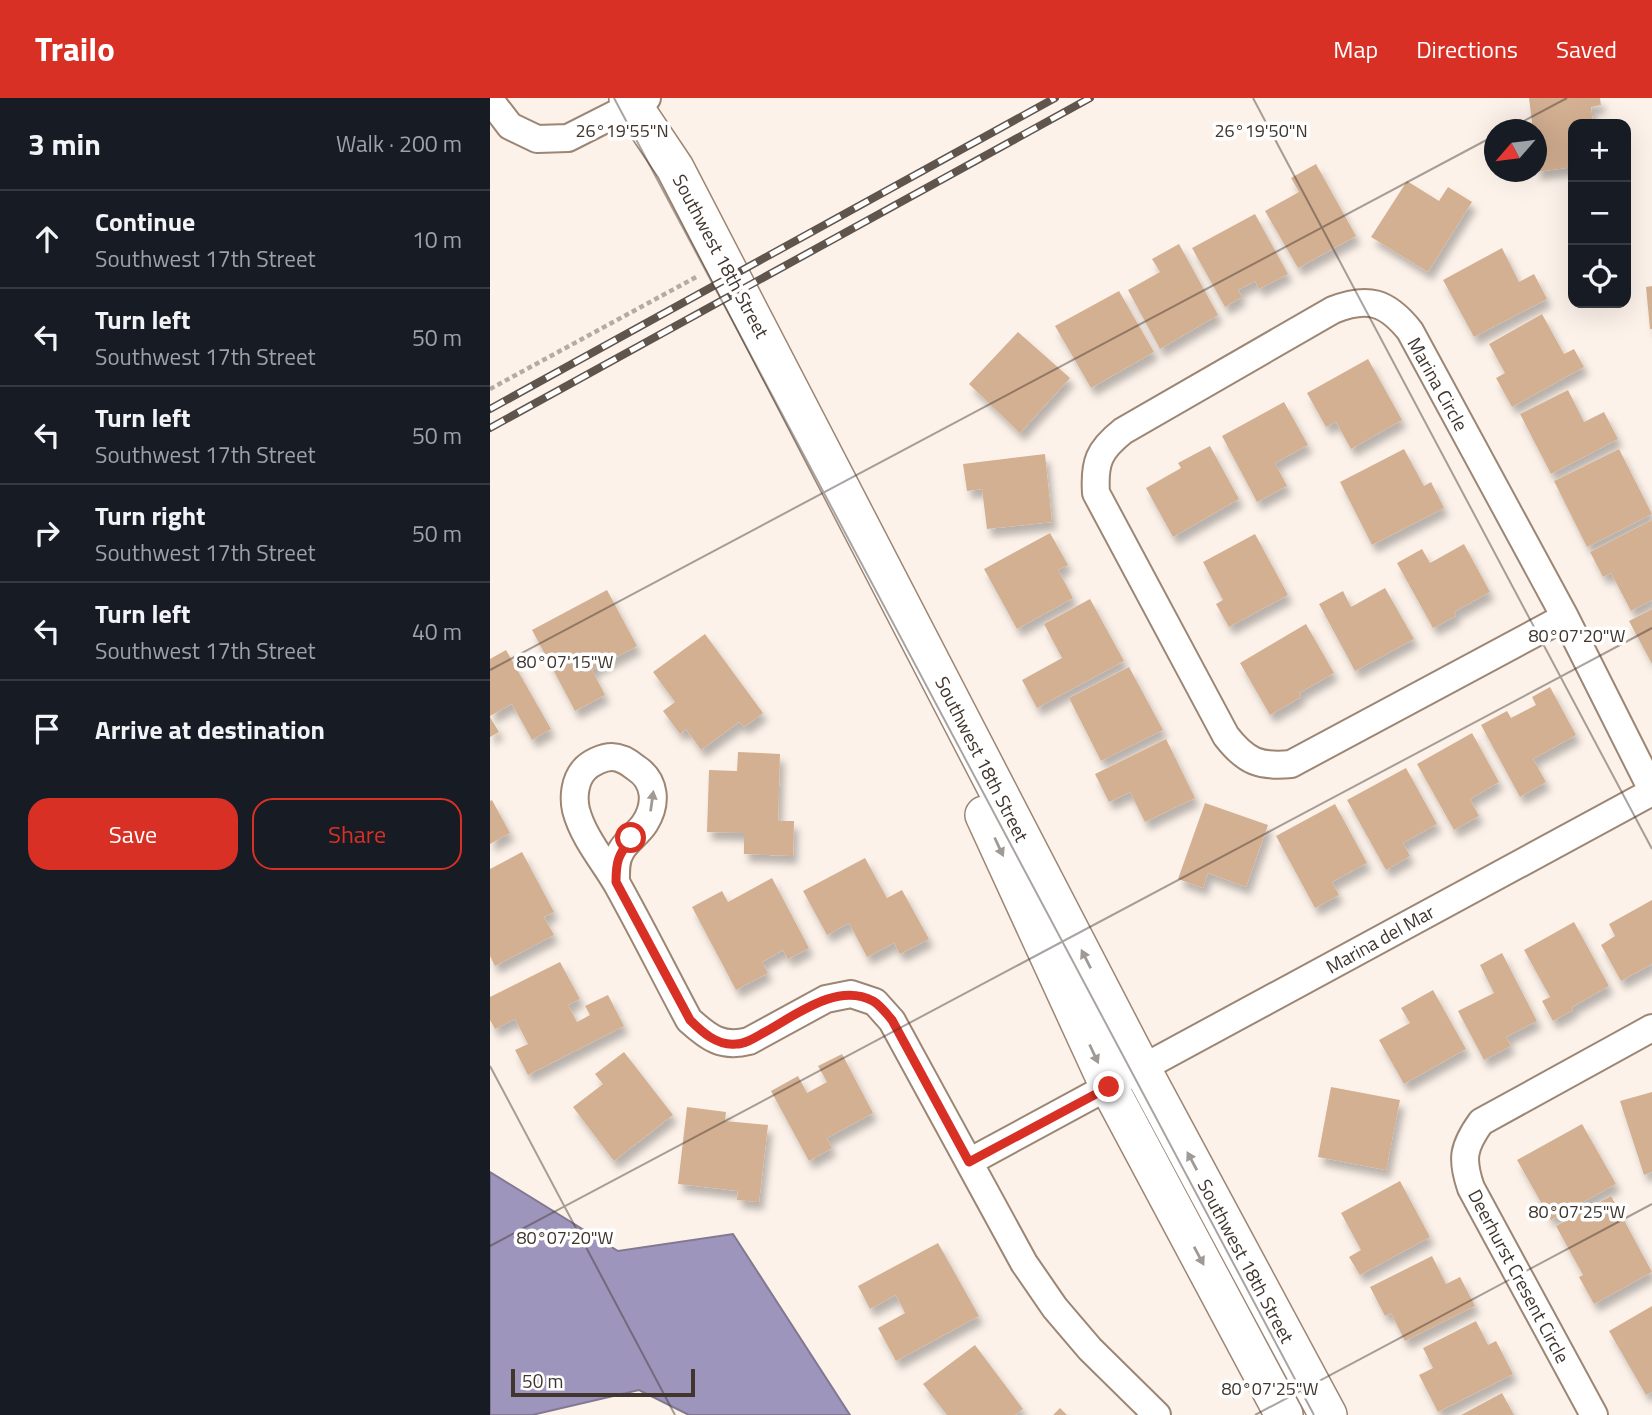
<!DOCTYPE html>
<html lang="en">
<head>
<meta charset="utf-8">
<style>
	body { margin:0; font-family:"Titillium Web",sans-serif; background:#242831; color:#f1f3f6 }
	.controls { position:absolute; right:21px; top:21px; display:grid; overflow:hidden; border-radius:14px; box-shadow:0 7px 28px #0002 }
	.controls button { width:63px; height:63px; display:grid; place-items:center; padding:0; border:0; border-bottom:2px solid #363941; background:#171b24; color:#f1f3f6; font:35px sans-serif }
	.compass { position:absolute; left:994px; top:21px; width:63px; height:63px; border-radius:50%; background:#171b24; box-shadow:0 7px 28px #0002; rotate:242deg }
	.scale { position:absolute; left:21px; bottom:18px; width:184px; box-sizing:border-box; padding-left:7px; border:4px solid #40362e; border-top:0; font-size:19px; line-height:24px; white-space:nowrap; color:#40362e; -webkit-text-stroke:5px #fff; paint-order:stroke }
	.stop { position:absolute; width:21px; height:21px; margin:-16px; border:5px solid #d93025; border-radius:50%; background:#fff }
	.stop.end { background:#d93025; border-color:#fff; box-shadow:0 2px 7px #0008 }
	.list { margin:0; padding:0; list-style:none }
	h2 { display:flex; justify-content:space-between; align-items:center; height:91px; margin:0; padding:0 28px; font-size:30px }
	h2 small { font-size:23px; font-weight:400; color:#9ea1a6 }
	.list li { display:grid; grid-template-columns:46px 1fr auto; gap:21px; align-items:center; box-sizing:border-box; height:98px; padding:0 28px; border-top:2px solid #363941 }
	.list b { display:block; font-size:26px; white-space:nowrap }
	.list p { margin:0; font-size:23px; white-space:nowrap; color:#9ea1a6 }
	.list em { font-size:23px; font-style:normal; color:#9ea1a6 }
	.actions { display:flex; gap:14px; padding:21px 28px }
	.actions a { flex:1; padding:16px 0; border:2px solid #d93025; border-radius:21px; text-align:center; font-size:24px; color:#d93025 }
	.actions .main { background:#d93025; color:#fff }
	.icon { flex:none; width:38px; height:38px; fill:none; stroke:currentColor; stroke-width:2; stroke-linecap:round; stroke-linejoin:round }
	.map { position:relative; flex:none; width:1162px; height:1317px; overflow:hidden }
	header { display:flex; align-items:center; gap:42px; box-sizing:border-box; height:98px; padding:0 35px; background:#d93025; color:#fff }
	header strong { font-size:33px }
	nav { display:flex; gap:38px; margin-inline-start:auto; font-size:24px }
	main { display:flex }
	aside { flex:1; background:#171b24 }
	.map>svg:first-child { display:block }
	.water { fill:#9e95bc; stroke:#827891; stroke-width:2 }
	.building { fill:#d4b092; filter:url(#shadow) }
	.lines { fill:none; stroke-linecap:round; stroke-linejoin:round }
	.minor-casing { stroke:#9d8673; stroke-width:30 }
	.secondary-casing { stroke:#9d8673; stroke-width:40 }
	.path { stroke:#b5aba3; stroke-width:4.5; stroke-dasharray:5 3.5; stroke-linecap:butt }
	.minor { stroke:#fff; stroke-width:26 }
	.secondary { stroke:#fff; stroke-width:37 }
	.rail-casing { stroke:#5f554d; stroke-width:8 }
	.rail { stroke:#fff; stroke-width:5; stroke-dasharray:16; stroke-linecap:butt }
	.oneway { fill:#a09a96 }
	.route { stroke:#d93025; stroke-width:9 }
	.ticks { fill:none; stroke:#40362e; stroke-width:2; stroke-opacity:0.45 }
	.labels { text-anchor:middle; stroke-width:7; stroke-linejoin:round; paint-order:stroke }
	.street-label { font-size:19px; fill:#40362e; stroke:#fff }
	.ticks-label { font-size:18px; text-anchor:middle; fill:#40362e; stroke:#fff; stroke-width:7; stroke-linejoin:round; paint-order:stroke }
</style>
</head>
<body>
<header>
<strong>Trailo</strong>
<nav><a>Map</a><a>Directions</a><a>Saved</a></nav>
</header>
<main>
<aside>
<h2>3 min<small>Walk · 200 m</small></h2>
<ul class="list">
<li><svg class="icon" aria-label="ahead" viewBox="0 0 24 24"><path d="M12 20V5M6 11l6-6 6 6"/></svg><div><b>Continue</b><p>Southwest 17th Street</p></div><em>10 m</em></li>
<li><svg class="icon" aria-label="left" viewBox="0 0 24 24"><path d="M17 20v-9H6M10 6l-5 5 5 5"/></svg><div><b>Turn left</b><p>Southwest 17th Street</p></div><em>50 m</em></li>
<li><svg class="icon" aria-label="left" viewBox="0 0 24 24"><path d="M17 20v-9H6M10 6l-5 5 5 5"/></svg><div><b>Turn left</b><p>Southwest 17th Street</p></div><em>50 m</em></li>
<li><svg class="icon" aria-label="right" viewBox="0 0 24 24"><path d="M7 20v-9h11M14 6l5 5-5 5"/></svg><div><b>Turn right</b><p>Southwest 17th Street</p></div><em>50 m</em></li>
<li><svg class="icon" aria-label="left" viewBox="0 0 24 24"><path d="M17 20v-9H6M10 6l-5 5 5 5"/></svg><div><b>Turn left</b><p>Southwest 17th Street</p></div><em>40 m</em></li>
<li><svg class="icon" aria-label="arrive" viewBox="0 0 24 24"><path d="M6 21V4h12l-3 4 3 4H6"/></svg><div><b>Arrive at destination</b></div></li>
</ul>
<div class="actions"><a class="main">Save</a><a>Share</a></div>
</aside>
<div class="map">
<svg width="1162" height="1317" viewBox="0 0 1162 1317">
	<defs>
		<filter id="shadow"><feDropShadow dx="4.5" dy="8" stdDeviation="3.5" flood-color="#0004"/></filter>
	</defs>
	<rect width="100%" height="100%" fill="#fcf2ea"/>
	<!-- water -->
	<path class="water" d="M 0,1074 L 128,1153 L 243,1136 L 360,1317 L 199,1317 L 149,1292 L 42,1317 L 0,1317 Z"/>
	<!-- building -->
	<path class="building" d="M 1039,0 L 1110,0 L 1111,7 L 1101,9 L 1103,26 L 1083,26 L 1083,69 L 1046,74 L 1046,32 L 1043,32 Z
		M 826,66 L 866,138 L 808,170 L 775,113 L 809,94 L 801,80 Z
		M 917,83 L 949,103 L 958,89 L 982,104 L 938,174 L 881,139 Z
		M 765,116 L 798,176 L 769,191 L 765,183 L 748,192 L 752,199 L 735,209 L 702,150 Z
		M 689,146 L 728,217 L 670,251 L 638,192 L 670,174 L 662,161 Z
		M 1012,150 L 1029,184 L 1044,176 L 1057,201 L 984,239 L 953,182 Z
		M 1162,188 L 1162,231 L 1160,231 L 1156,189 Z
		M 629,193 L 664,254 L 601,290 L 565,228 Z
		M 1052,216 L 1074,256 L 1084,251 L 1094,269 L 1022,309 L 1006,280 L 1015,275 L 999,246 Z
		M 528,234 L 580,280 L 530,335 L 479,286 Z
		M 878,261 L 912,322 L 861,351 L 846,324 L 836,329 L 817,295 Z
		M 1078,292 L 1094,324 L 1114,314 L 1128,341 L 1061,376 L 1030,316 Z
		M 794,304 L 818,347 L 785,365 L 797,388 L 767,404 L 732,338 Z
		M 720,348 L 749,401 L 683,439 L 656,390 L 691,370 L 688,365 Z
		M 914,351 L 934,388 L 941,384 L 954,410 L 882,447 L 850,384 Z
		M 1129,351 L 1162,416 L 1097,449 L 1064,383 Z
		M 555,356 L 562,424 L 497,431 L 492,391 L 477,393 L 473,366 Z
		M 1162,422 L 1162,502 L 1141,513 L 1121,475 L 1113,479 L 1100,454 Z
		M 560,435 L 578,467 L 568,472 L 583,500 L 527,531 L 494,471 Z
		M 765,436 L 798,497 L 739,529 L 726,506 L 733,502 L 713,464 Z
		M 974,446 L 1000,494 L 964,514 L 966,518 L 943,530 L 907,465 L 932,451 L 940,465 Z
		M 895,490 L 924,541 L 865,573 L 829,506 L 853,493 L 861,509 Z
		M 117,492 L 147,548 L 102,572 L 115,597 L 85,613 L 42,532 Z
		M 600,501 L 634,563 L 547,610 L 532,582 L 572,560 L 554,526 Z
		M 1162,511 L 1162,566 L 1139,523 Z
		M 816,526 L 844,575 L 809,595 L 811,599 L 780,617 L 750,565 Z
		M 215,536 L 273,615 L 254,629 L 249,624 L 211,652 L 196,631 L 190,636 L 173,613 L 185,604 L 163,574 Z
		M 16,552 L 61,631 L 42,642 L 22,606 L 0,618 L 0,561 Z
		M 639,569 L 673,632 L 611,663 L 579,600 Z
		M 1060,589 L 1086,637 L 1043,661 L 1056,684 L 1030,699 L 991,627 L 1017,613 L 1021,620 L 1046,607 L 1042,599 Z
		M 0,619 L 9,634 L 0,639 Z
		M 982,635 L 1009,684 L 980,701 L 989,718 L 964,732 L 927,666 Z
		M 676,641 L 705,700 L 655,724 L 640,694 L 619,704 L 605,676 Z
		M 248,654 L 290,656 L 288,723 L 304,723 L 303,758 L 254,756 L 254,735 L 217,734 L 219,672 L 247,673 Z
		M 916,670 L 947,726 L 913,745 L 920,758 L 896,772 L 857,702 Z
		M 2,702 L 20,735 L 0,746 L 0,703 Z
		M 715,705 L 778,727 L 756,789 L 718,775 L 713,790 L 688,781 Z
		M 845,706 L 877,765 L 842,784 L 849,797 L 825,810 L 786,738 Z
		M 32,754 L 64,814 L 54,819 L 64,837 L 5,868 L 0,858 L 0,771 Z
		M 375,760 L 397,800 L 412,792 L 439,841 L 410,856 L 404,845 L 377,859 L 359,825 L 337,837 L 313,793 Z
		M 282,780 L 319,850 L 298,861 L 293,852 L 272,864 L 278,875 L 246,892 L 202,809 L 232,793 L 238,804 Z
		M 1162,802 L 1162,866 L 1131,883 L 1111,847 L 1125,838 L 1119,826 Z
		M 1084,824 L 1119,888 L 1082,909 L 1083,912 L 1063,923 L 1052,903 L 1060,899 L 1034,852 Z
		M 1012,855 L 1047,923 L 1016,939 L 1021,948 L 994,962 L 968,913 L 1004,895 L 990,867 Z
		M 70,864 L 90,901 L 78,907 L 87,924 L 100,917 L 95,908 L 118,897 L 134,928 L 38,977 L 25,952 L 38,946 L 25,921 L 5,931 L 0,922 L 0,899 Z
		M 943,892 L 976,951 L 914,986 L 889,942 L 920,925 L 911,910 Z
		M 134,954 L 183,1017 L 124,1063 L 83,1009 L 113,986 L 105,976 Z
		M 352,956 L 383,1015 L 337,1040 L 342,1050 L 319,1063 L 281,993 L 308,978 L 317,995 L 337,984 L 328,968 Z
		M 841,989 L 910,1002 L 896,1072 L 828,1059 Z
		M 1162,994 L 1162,1074 L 1154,1077 L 1130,1003 Z
		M 197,1009 L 236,1014 L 235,1023 L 278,1027 L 269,1104 L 247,1102 L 248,1093 L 188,1086 Z
		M 1092,1026 L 1126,1086 L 1061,1122 L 1027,1062 Z
		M 910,1083 L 940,1139 L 870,1177 L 859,1159 L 871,1152 L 851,1115 Z
		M 1121,1098 L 1162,1174 L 1104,1206 L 1089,1179 L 1093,1177 L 1066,1128 Z
		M 448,1145 L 489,1218 L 406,1263 L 388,1230 L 415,1215 L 406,1197 L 380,1211 L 368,1188 Z
		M 942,1158 L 956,1186 L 970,1179 L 985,1208 L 915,1243 L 901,1215 L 895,1218 L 880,1189 Z
		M 1162,1208 L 1162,1294 L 1156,1297 L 1119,1233 Z
		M 986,1223 L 998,1247 L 1006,1243 L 1023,1276 L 948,1314 L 929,1277 L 943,1270 L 933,1250 Z
		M 485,1247 L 533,1311 L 525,1317 L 457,1317 L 433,1286 Z
		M 1012,1295 L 1024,1317 L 971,1317 Z
		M 570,1310 L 577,1317 L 563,1317 Z"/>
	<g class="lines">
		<defs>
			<path id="minor" d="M 0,2 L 20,28 L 47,41 L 78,40 L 157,0
				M 1075,519 L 801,666 C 770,669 756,664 736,638 L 606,395 C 604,364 609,352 633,333 L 843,212 C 878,198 897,204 920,233 L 1075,519 L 1162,692
				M 126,784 C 126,773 125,763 131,753 C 137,742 149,735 155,725 C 167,706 166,683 146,670 C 140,665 130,659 122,659 C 113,659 100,665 94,672 C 85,682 83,699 86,712 C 93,739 113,762 127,786 C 152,831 175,877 199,922 C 219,940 232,950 259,943 L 336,901 L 361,896 L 385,904 L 402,923 L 534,1165 L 565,1210 L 600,1251 L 667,1317
				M 479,1064 L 1162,694
				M 1104,1317 L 981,1090 C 971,1061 973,1049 991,1024 L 1162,930"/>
			<path id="secondary" d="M 138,0 L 185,70 L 652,971 L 838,1317
				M 494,717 L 619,989 L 794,1317"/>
		</defs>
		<!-- minor casing -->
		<use href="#minor" class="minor-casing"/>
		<!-- secondary casing -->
		<use href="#secondary" class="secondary-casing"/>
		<!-- path -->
		<path class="path" d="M 0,291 L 208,178"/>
		<!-- minor -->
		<use href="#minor" class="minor"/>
		<!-- secondary -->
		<use href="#secondary" class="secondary"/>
		<defs>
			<path id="rail" d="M 0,311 L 565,0
				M 0,330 L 600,0"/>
		</defs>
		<!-- rail casing -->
		<use href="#rail" class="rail-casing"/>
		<!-- rail -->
		<use href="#rail" class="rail"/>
	</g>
	<!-- one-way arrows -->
	<defs><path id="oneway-solid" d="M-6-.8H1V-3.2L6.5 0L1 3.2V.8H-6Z" transform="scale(1.75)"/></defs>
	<g class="oneway">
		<use href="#oneway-solid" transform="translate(162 703) rotate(-82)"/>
		<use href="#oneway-solid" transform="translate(509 749) rotate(65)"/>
		<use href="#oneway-solid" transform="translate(596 861) rotate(-117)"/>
		<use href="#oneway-solid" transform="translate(604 956) rotate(65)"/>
		<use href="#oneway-solid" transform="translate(702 1063) rotate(-118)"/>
		<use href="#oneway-solid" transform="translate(709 1158) rotate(62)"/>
	</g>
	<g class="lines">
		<!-- route -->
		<path class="route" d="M 141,740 C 128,758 126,763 126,784 L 200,922 C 212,934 227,948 246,946 C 256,946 266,939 275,934 C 306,917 347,884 383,903 C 390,907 397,916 402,922 L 479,1064 L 619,989"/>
	</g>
	<!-- ticks -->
	<path class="ticks" d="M 124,0 L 824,1317M 763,0 L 1162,751M 1017,32 L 1077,0M 0,572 L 1004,38M 0,968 L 185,1317M 0,1148 L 1162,530M 765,1317 L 1162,1106"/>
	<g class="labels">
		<!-- street labels -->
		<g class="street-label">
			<text transform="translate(231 158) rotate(62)" y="7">Southwest 18th Street</text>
			<text transform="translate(948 286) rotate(61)" y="7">Marina Circle</text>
			<text transform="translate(492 661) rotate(63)" y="7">Southwest 18th Street</text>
			<text transform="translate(890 841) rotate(-29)" y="7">Marina del Mar</text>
			<text transform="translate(756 1163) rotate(62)" y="7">Southwest 18th Street</text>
			<text transform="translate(1029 1178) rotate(62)" y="7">Deerhurst Cresent Circle</text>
		</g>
	</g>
	<g class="ticks-label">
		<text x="132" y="39">26°19'55"N</text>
		<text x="771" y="39">26°19'50"N</text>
		<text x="1087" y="544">80°07'20"W</text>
		<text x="75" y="570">80°07'15"W</text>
		<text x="1087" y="1120">80°07'25"W</text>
		<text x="75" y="1146">80°07'20"W</text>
		<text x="780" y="1297">80°07'25"W</text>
	</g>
</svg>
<div class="controls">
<button>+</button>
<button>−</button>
<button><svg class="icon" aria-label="locate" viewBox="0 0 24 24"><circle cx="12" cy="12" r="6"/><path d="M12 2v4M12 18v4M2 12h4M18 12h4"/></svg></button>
</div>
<svg class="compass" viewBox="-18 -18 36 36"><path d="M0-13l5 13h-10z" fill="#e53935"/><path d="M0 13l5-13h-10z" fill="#9ea1a6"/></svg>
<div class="scale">50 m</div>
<div class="stop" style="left:141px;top:740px"></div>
<div class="stop end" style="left:619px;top:989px"></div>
</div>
</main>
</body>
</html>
